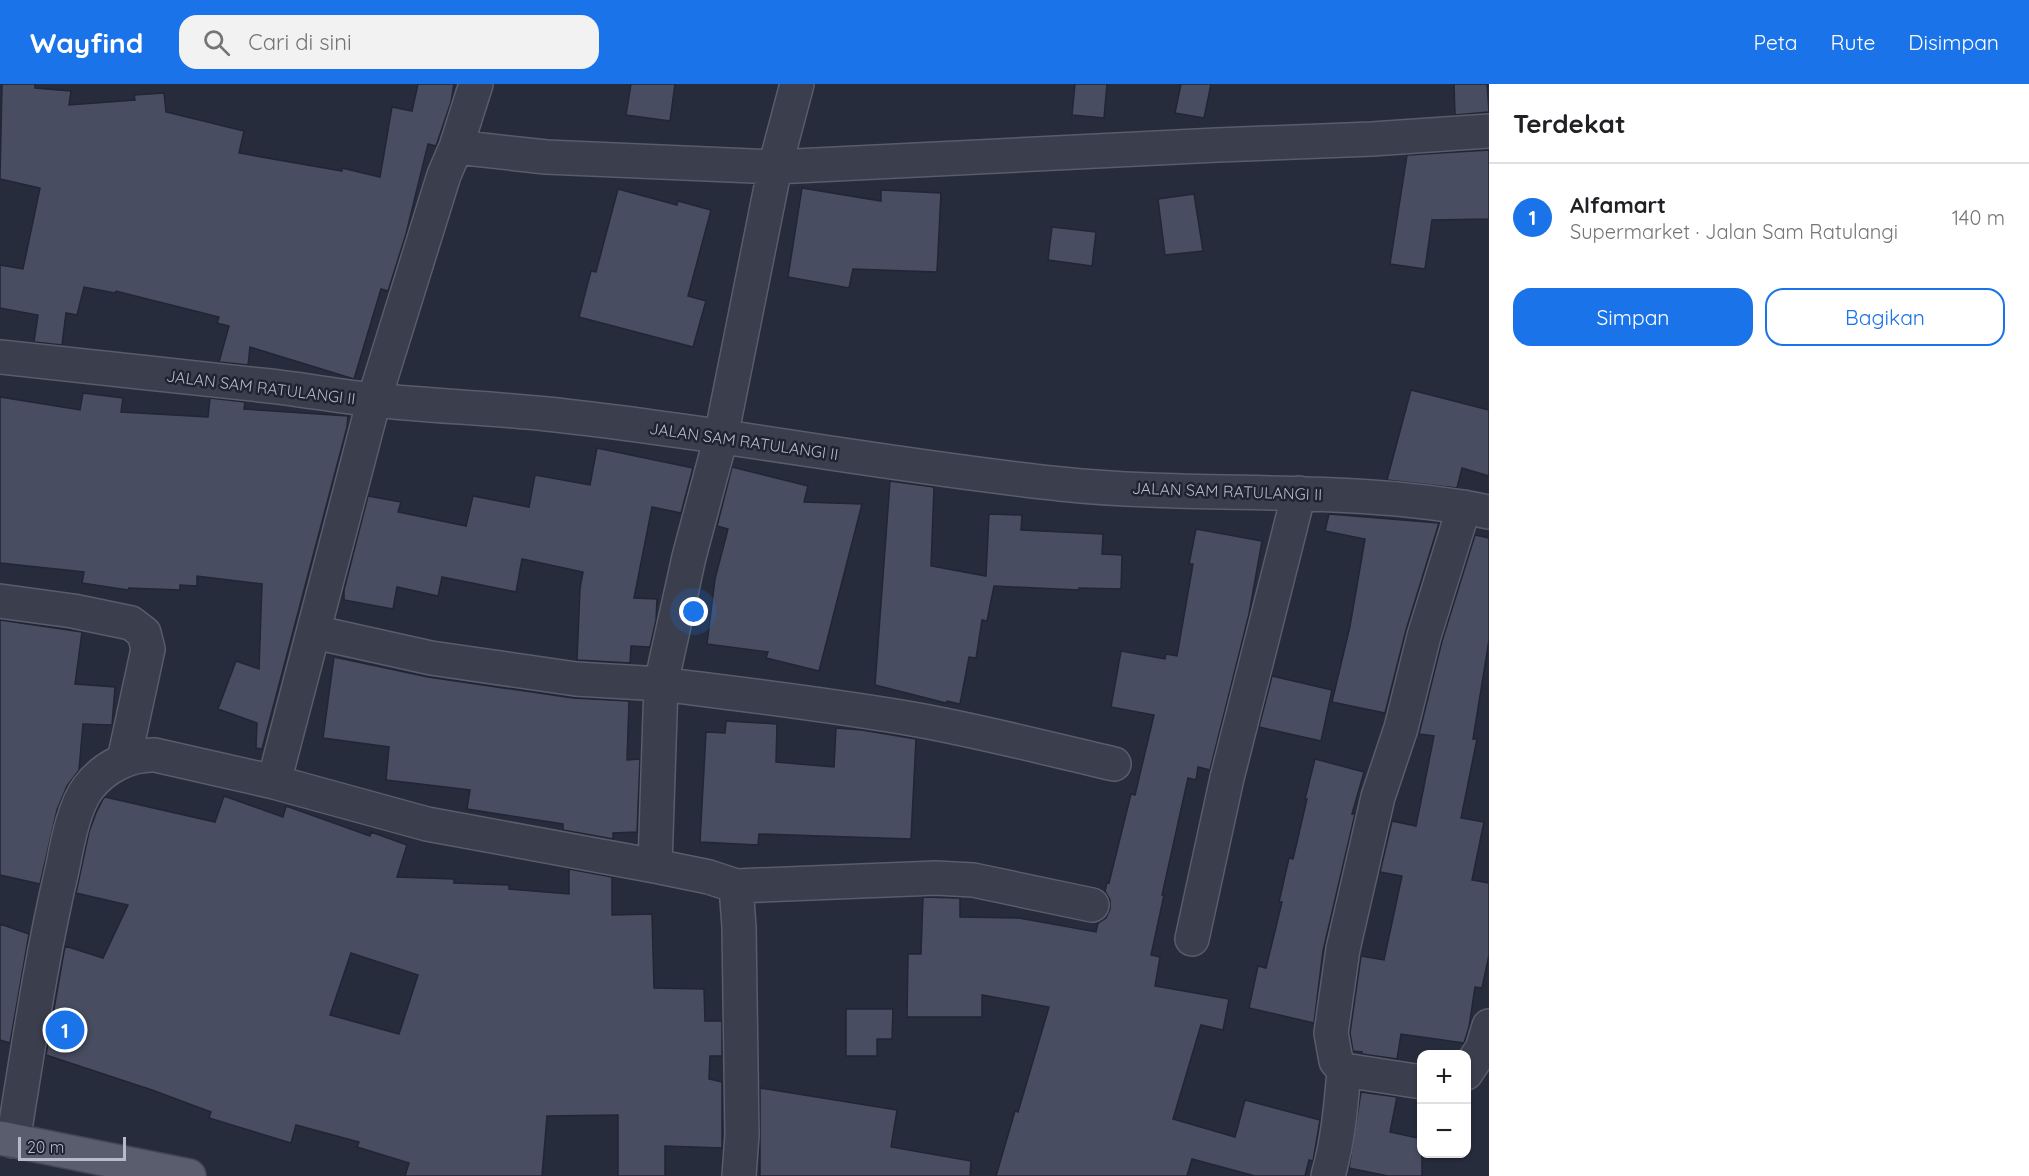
<!DOCTYPE html>
<html lang="id">
<head>
<meta charset="utf-8">
<style>
	body { margin:0; font-family:Quicksand,sans-serif; background:#f2f2f2; color:#202124 }
	.controls { position:absolute; right:18px; bottom:18px; display:grid; overflow:hidden; border-radius:12px; box-shadow:0 2px 4px #0004 }
	.controls button { width:54px; height:54px; display:grid; place-items:center; padding:0; border:0; border-bottom:2px solid #e0e0e0; background:#fff; color:#202124; font:30px sans-serif }
	.scale { position:absolute; left:18px; bottom:15px; width:108px; box-sizing:border-box; padding-left:6px; border:3px solid #b7bac8; border-top:0; font-size:16px; line-height:21px; white-space:nowrap; color:#b7bac8; -webkit-text-stroke:4px #1f2332; paint-order:stroke }
	.you { position:absolute; left:694px; top:528px; width:21px; height:21px; margin:-15px; border:4px solid #fff; border-radius:50%; background:#1a73e8; box-shadow:0 0 0 9px #1a73e833 }
	.badge { display:grid; place-items:center; width:39px; height:39px; border-radius:50%; background:#1a73e8; color:#fff; font-size:20px; font-weight:700 }
	.pin { position:absolute; translate:-50% -50%; border:3px solid #fff; box-shadow:0 2px 6px #0006 }
	.list { margin:0; padding:0; list-style:none }
	h2 { display:flex; justify-content:space-between; align-items:center; height:78px; margin:0; padding:0 24px; font-size:26px }
	h2 small { font-size:20px; font-weight:400; color:#757577 }
	.list li { display:grid; grid-template-columns:39px 1fr auto; gap:18px; align-items:center; box-sizing:border-box; height:108px; padding:0 24px; border-top:2px solid #e0e0e0 }
	.list b { display:block; font-size:22px; white-space:nowrap }
	.list p { margin:0; font-size:20px; white-space:nowrap; color:#757577 }
	.list em { font-size:20px; font-style:normal; color:#757577 }
	.actions { display:flex; gap:12px; padding:18px 24px }
	.actions a { flex:1; padding:14px 0; border:2px solid #1a73e8; border-radius:18px; text-align:center; font-size:21px; color:#1a73e8 }
	.actions .main { background:#1a73e8; color:#fff }
	.icon { flex:none; width:33px; height:33px; fill:none; stroke:currentColor; stroke-width:2; stroke-linecap:round; stroke-linejoin:round }
	.map { position:relative; flex:none; width:1489px; height:1092px; overflow:hidden }
	header { display:flex; align-items:center; gap:36px; box-sizing:border-box; height:84px; padding:0 30px; background:#1a73e8; color:#fff }
	header strong { font-size:28px }
	nav { display:flex; gap:33px; margin-inline-start:auto; font-size:21px }
	.search { width:420px; height:54px; background:#f2f2f2; display:flex; align-items:center; gap:15px; box-sizing:border-box; padding:0 21px; border-radius:18px; color:#757577; font-size:22px }
	main { display:flex }
	aside { flex:1; background:#fff }
	.map>svg:first-child { display:block }
	.building { fill:#484d61; stroke:#212534; stroke-width:1.5; fill-rule:evenodd }
	.lines { fill:none; stroke-linecap:round; stroke-linejoin:round }
	.minor-casing { stroke:#585c6b; stroke-width:36 }
	.major-casing { stroke:#444756; stroke-width:36 }
	.minor { stroke:#3b3e4d; stroke-width:33 }
	.major { stroke:#595d6d; stroke-width:33 }
	.labels { text-anchor:middle; stroke-width:5; stroke-linejoin:round; paint-order:stroke }
	.street-label { font-size:16px; fill:#b7bac8; stroke:#1f2332 }
</style>
</head>
<body>
<header>
<strong>Wayfind</strong>
<div class="search"><svg class="icon" aria-label="search" viewBox="0 0 24 24"><circle cx="10" cy="10" r="6"/><path d="M15 15l6 6"/></svg>Cari di sini</div>
<nav><a>Peta</a><a>Rute</a><a>Disimpan</a></nav>
</header>
<main>
<div class="map">
<svg width="1489" height="1092" viewBox="0 0 1489 1092">
	<rect width="100%" height="100%" fill="#272c3d"/>
	<!-- building -->
	<path class="building" d="M 2,0 L 35,0 L 35,4 L 71,7 L 69,21 L 135,16 L 134,11 L 164,9 L 166,28 L 244,47 L 239,69 L 342,87 L 342,84 L 380,93 L 392,23 L 412,27 L 418,0 L 454,0 L 451,18 L 438,56 L 436,62 L 428,60 L 406,150 L 388,207 L 381,205 L 354,295 L 250,263 L 248,281 L 219,278 L 229,242 L 217,239 L 219,233 L 116,207 L 115,209 L 84,203 L 77,231 L 66,229 L 62,261 L 34,258 L 38,231 L 0,224 L 0,181 L 23,185 L 40,104 L 0,95 Z
		M 631,0 L 675,0 L 670,37 L 626,31 Z
		M 1075,0 L 1107,0 L 1104,34 L 1072,31 Z
		M 1181,0 L 1211,0 L 1204,34 L 1175,29 Z
		M 1454,0 L 1487,0 L 1489,28 L 1455,31 Z
		M 1489,66 L 1489,135 L 1432,136 L 1425,185 L 1390,180 L 1407,71 Z
		M 802,104 L 881,117 L 881,106 L 941,109 L 937,188 L 853,185 L 849,204 L 788,193 Z
		M 618,105 L 677,121 L 678,117 L 711,126 L 688,212 L 706,217 L 693,263 L 579,233 L 591,187 L 596,188 Z
		M 1194,110 L 1203,167 L 1165,171 L 1158,115 Z
		M 1052,143 L 1096,148 L 1092,182 L 1048,176 Z
		M 1411,306 L 1489,326 L 1489,392 L 1462,384 L 1457,404 L 1387,396 Z
		M 83,309 L 123,314 L 121,328 L 208,333 L 210,314 L 245,318 L 244,325 L 348,332 L 347,343 L 262,665 L 256,664 L 257,639 L 218,625 L 236,577 L 259,585 L 262,500 L 197,492 L 197,502 L 180,501 L 180,506 L 129,504 L 128,506 L 82,499 L 84,488 L 0,479 L 0,313 L 80,326 Z
		M 597,364 L 693,384 L 681,429 L 652,423 L 634,514 L 657,515 L 656,536 L 650,563 L 631,562 L 630,579 L 577,576 L 580,504 L 583,488 L 522,475 L 516,508 L 442,493 L 438,512 L 397,503 L 393,525 L 344,516 L 344,506 L 368,412 L 401,418 L 398,428 L 466,442 L 473,412 L 529,423 L 535,391 L 590,401 Z
		M 732,383 L 808,402 L 804,418 L 862,420 L 819,587 L 766,574 L 768,568 L 707,560 L 715,495 L 728,445 L 717,442 Z
		M 890,397 L 934,403 L 931,482 L 986,492 L 989,430 L 1022,431 L 1021,446 L 1103,450 L 1102,470 L 1122,471 L 1121,505 L 1079,504 L 1079,506 L 994,502 L 987,537 L 982,536 L 976,574 L 969,573 L 960,620 L 947,617 L 946,619 L 875,601 Z
		M 1329,430 L 1439,439 L 1406,546 L 1385,629 L 1332,618 L 1350,542 L 1365,455 L 1325,447 Z
		M 1196,445 L 1262,457 L 1249,530 L 1210,686 L 1198,683 L 1196,696 L 1188,694 L 1162,811 L 1164,811 L 1151,871 L 1160,873 L 1155,902 L 1229,915 L 1223,946 L 1201,941 L 1173,1035 L 1235,1053 L 1245,1016 L 1320,1036 L 1313,1077 L 1309,1076 L 1305,1092 L 1255,1092 L 1192,1075 L 1187,1092 L 996,1092 L 1015,1027 L 1018,1028 L 1049,923 L 982,911 L 982,933 L 907,933 L 908,870 L 921,870 L 923,813 L 960,814 L 960,833 L 1019,834 L 1096,848 L 1098,839 L 1106,834 L 1110,825 L 1110,816 L 1105,807 L 1107,798 L 1109,799 L 1131,710 L 1135,711 L 1154,631 L 1111,623 L 1121,567 L 1165,575 L 1166,570 L 1177,572 L 1193,480 L 1189,480 Z
		M 1475,451 L 1489,454 L 1489,556 L 1473,655 L 1477,655 L 1461,734 L 1484,738 L 1472,796 L 1489,799 L 1489,871 L 1482,904 L 1475,903 L 1469,943 L 1464,959 L 1401,950 L 1397,975 L 1362,970 L 1362,968 L 1353,967 L 1350,949 L 1361,872 L 1384,876 L 1402,792 L 1380,788 L 1392,737 L 1416,742 L 1434,652 L 1419,650 L 1442,557 Z
		M 0,536 L 82,548 L 75,600 L 115,603 L 112,641 L 83,640 L 79,686 L 67,702 L 57,726 L 40,800 L 0,791 Z
		M 334,573 L 428,593 L 573,614 L 629,617 L 627,676 L 640,675 L 637,748 L 613,749 L 613,755 L 563,746 L 563,740 L 467,725 L 470,706 L 386,696 L 389,663 L 323,654 Z
		M 1272,592 L 1332,606 L 1321,657 L 1259,643 Z
		M 726,637 L 777,640 L 776,678 L 834,683 L 836,644 L 862,646 L 916,655 L 911,755 L 759,750 L 758,761 L 700,758 L 706,648 L 725,649 Z
		M 1315,675 L 1364,688 L 1352,730 L 1355,730 L 1323,867 L 1314,939 L 1249,924 L 1258,882 L 1266,884 L 1282,818 L 1279,818 L 1289,774 L 1293,775 L 1307,715 L 1305,715 Z
		M 224,712 L 283,733 L 286,722 L 370,752 L 371,748 L 407,761 L 397,793 L 454,795 L 454,799 L 509,801 L 509,805 L 569,810 L 569,785 L 612,793 L 612,831 L 652,830 L 654,904 L 704,905 L 705,937 L 722,937 L 722,972 L 710,972 L 709,995 L 722,998 L 722,1064 L 665,1062 L 665,1092 L 618,1092 L 618,1031 L 547,1032 L 542,1092 L 405,1092 L 409,1079 L 357,1063 L 359,1058 L 296,1041 L 291,1059 L 209,1034 L 211,1028 L 152,1006 L 46,971 L 65,862 L 103,874 L 128,821 L 76,809 L 89,748 L 96,729 L 103,715 L 105,713 L 215,738 ZM 351,869 L 418,891 L 399,950 L 330,931 Z
		M 0,840 L 29,850 L 10,959 L 0,956 Z
		M 846,925 L 893,925 L 892,955 L 877,955 L 877,972 L 846,972 Z
		M 760,1004 L 897,1026 L 891,1063 L 971,1077 L 970,1092 L 760,1092 Z
		M 1361,1008 L 1397,1013 L 1390,1048 L 1422,1055 L 1422,1092 L 1388,1092 L 1349,1084 Z"/>
	<g class="lines">
		<defs>
			<path id="minor" d="M 456,63 L 546,73 L 775,83 L 1217,61 L 1372,55 L 1489,47
				M 0,273 C 90,283 180,292 270,302 C 304,306 339,312 374,316 C 431,322 489,324 547,330 C 719,348 889,382 1061,400 C 1204,415 1348,400 1489,428
				M 0,517 L 73,527 L 131,539 L 144,549 L 148,565 L 124,676
				M 314,548 L 431,574 L 576,595 L 661,600 L 689,473 L 721,353 L 775,83 L 797,0
				M 274,698 L 374,316 L 444,91 L 456,63 L 476,0
				M 655,782 L 661,600 C 747,611 833,621 918,636 C 984,648 1049,665 1114,680
				M 736,802 L 936,794 L 973,796 L 1092,821
				M 1192,855 L 1227,694 L 1299,409
				M 1344,986 L 1422,998
				M 1466,989 L 1482,965 L 1489,942
				M 13,1057 C 28,966 41,875 62,786 C 67,762 73,724 88,704 C 104,683 130,670 155,671 L 274,698 L 427,740 L 655,782 L 709,793 L 736,802 L 739,843 L 742,1051 L 739,1092
				M 1328,1092 C 1338,1057 1341,1022 1344,986 L 1336,977 L 1331,949 L 1343,865 L 1378,713 L 1401,644 L 1424,552 L 1464,423"/>
			<path id="major" d="M 0,1054 L 189,1092"/>
		</defs>
		<!-- minor casing -->
		<use href="#minor" class="minor-casing"/>
		<!-- major casing -->
		<use href="#major" class="major-casing"/>
		<!-- minor -->
		<use href="#minor" class="minor"/>
		<!-- major -->
		<use href="#major" class="major"/>
	</g>
	<g class="labels">
		<!-- street labels -->
		<g class="street-label">
			<text transform="translate(261 303) rotate(7)" y="6">JALAN SAM RATULANGI II</text>
			<text transform="translate(744 357) rotate(8)" y="6">JALAN SAM RATULANGI II</text>
			<text transform="translate(1227 407) rotate(2)" y="6">JALAN SAM RATULANGI II</text>
		</g>
	</g>
</svg>
<div class="controls">
<button>+</button>
<button>−</button>
</div>
<div class="scale">20 m</div>
<div class="you"></div>
<div class="pin badge" style="left:65px;top:946px">1</div>
</div>
<aside>
<h2>Terdekat<small></small></h2>
<ul class="list">
<li><span class="badge">1</span><div><b>Alfamart</b><p>Supermarket · Jalan Sam Ratulangi</p></div><em>140 m</em></li>
</ul>
<div class="actions"><a class="main">Simpan</a><a>Bagikan</a></div>
</aside>
</main>
</body>
</html>
